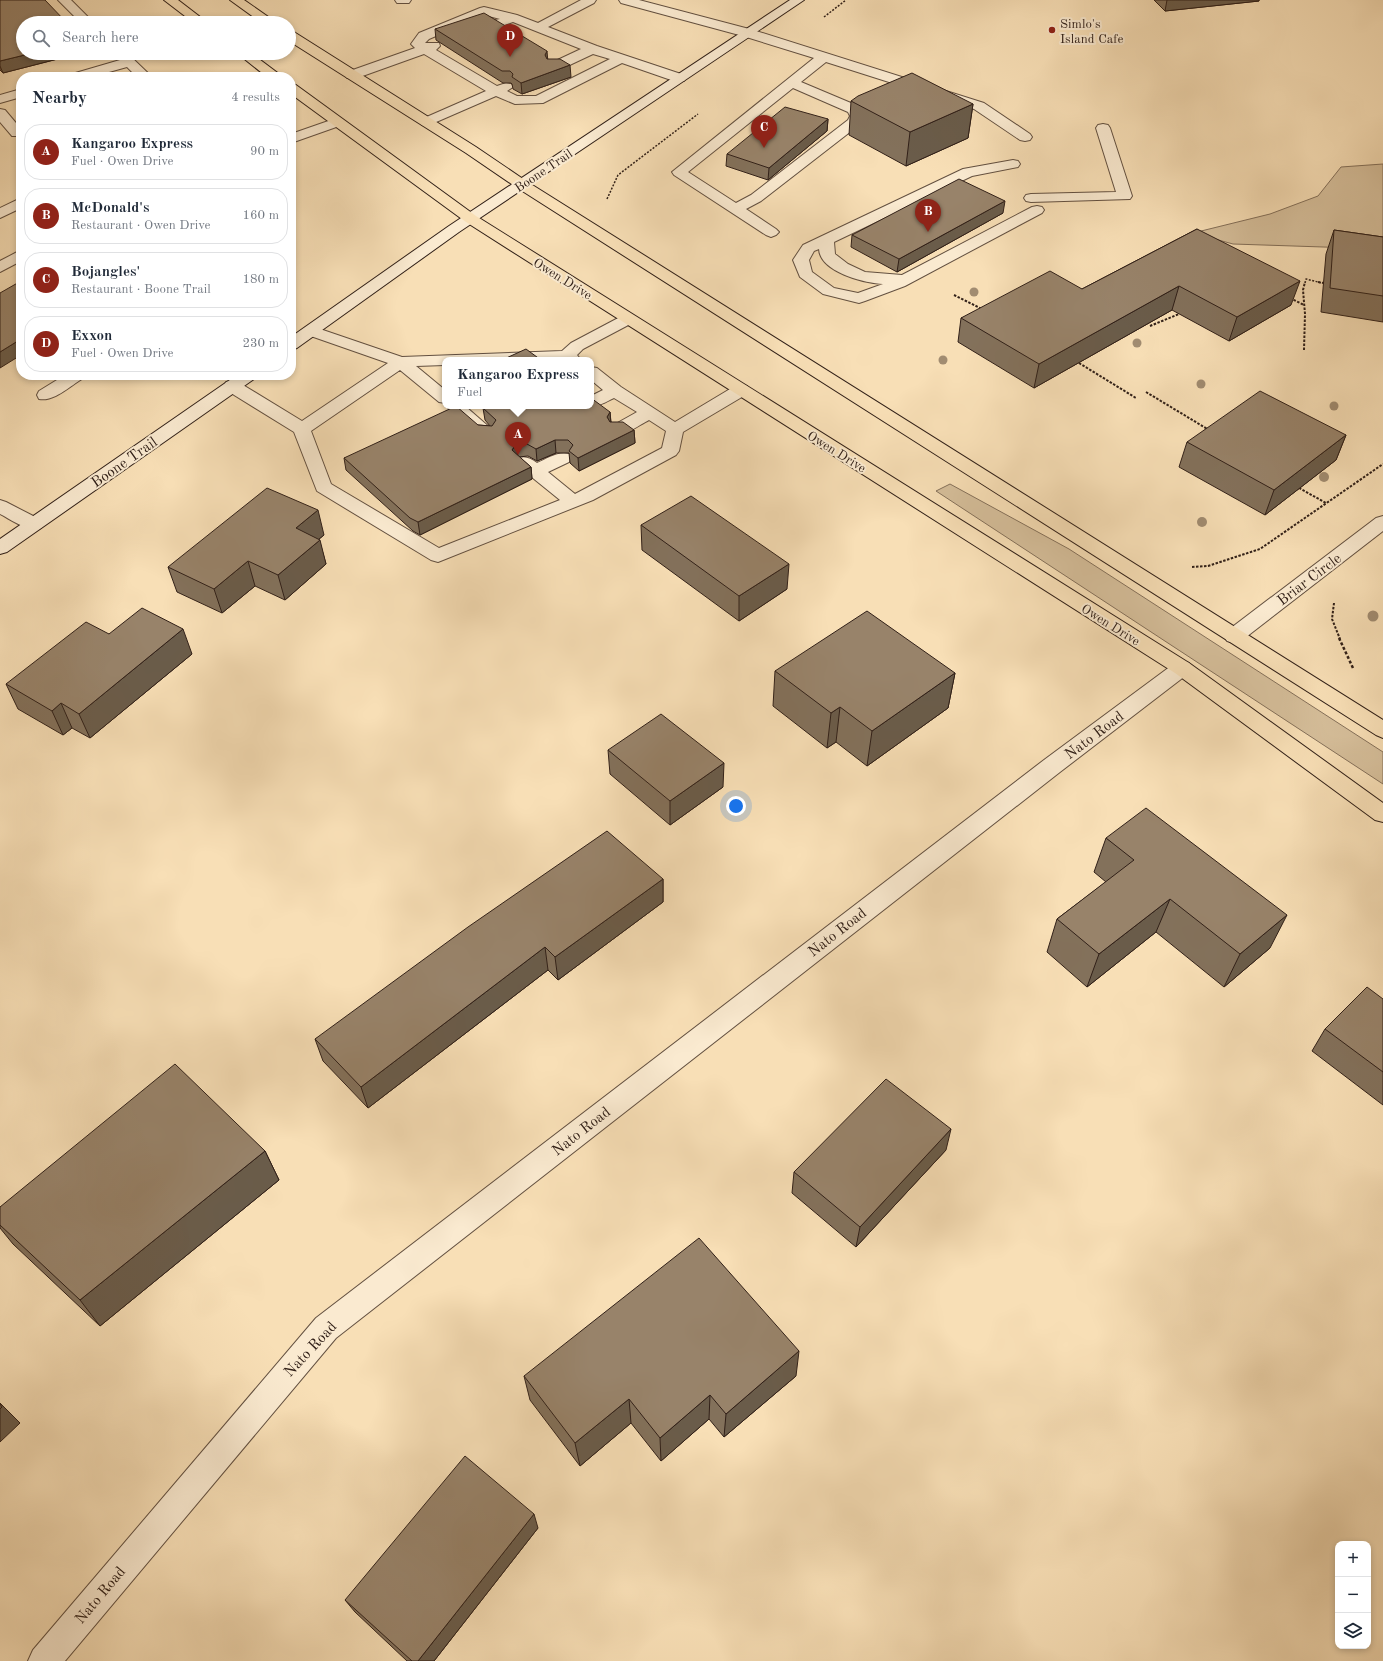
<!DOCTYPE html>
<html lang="en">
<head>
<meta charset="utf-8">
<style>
	body { margin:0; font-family:"Old Standard TT",serif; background:#f6f6f7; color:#1f2937 }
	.controls { position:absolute; right:12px; bottom:12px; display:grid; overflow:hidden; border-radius:8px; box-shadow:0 2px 6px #0003 }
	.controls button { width:36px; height:36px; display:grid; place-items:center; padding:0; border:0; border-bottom:1px solid #e0e1e3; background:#fff; color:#1f2937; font:20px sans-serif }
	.you { position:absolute; left:736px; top:806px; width:14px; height:14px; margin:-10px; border:3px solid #fff; border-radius:50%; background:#1a73e8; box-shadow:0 0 0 6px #1a73e833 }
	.badge { display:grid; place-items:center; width:26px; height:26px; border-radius:50%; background:#8f2418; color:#fff; font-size:13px; font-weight:700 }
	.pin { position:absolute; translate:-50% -33px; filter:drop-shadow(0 1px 2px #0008) }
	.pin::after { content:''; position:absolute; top:21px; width:14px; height:12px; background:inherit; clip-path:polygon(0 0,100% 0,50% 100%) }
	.popup { position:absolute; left:442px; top:357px; width:152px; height:52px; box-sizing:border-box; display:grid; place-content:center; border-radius:8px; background:#fff; filter:drop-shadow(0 1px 3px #0005); font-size:13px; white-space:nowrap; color:#747a83 }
	.popup b { font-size:15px; color:#1f2937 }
	.popup::after { content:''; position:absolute; left:50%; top:100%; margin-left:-8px; border:8px solid transparent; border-top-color:#fff }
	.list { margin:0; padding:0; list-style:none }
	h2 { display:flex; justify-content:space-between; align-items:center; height:52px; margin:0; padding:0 16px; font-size:17px }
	h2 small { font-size:13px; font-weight:400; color:#747a83 }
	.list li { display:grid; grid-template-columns:26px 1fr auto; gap:12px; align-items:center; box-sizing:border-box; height:56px; margin:0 8px 8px; padding:0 8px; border:1px solid #e0e1e3; border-radius:16px }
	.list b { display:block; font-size:15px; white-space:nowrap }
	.list p { margin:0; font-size:13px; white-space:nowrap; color:#747a83 }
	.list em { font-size:13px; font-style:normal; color:#747a83 }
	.icon { flex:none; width:22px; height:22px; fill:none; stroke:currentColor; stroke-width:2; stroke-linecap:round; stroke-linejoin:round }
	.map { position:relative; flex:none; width:1383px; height:1661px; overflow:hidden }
	.search { position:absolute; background:#fff; box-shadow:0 2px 6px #0003; left:16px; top:16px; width:280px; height:44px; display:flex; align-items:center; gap:10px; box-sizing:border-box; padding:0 14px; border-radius:22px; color:#747a83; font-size:15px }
	.panel { position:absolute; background:#fff; box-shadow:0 2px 6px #0003; left:16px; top:72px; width:280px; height:308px; border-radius:16px }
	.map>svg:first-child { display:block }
	.green { fill:#d6bf9b; stroke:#84705a }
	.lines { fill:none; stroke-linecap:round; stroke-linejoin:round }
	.lane-casing { stroke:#635040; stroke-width:2 }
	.street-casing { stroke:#635040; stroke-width:2 }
	.secondary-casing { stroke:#312018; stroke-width:2 }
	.highway-casing { stroke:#312018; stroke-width:2 }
	.path-far2 { stroke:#312018; stroke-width:1.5; stroke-dasharray:2 1.5; stroke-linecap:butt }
	.path-far1 { stroke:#312018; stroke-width:2; stroke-dasharray:2.5 1.5; stroke-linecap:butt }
	.path { stroke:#312018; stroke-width:2.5; stroke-dasharray:3 2; stroke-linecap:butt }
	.lane { fill:#faead0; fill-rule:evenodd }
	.street { fill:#faead0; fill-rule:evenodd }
	.secondary { fill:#faead0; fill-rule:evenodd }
	.highway { fill:#f8dfb6; fill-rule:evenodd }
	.tree { fill:#a18c71 }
	.wall { fill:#83715b; stroke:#312018 }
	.shaded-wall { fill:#6a5c4a; stroke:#312018 }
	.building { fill:#98836a; stroke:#312018 }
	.poi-dot { fill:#8f2418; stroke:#faead0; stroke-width:1.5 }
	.labels { text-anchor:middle; stroke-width:4; stroke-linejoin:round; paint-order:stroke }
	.far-poi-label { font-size:13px; fill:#312018; stroke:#faead0; text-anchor:start }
	.far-street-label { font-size:13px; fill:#312018; stroke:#faead0 }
	.street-label { font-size:15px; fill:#312018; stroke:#faead0 }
</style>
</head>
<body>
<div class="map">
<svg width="1383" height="1661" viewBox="0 0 1383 1661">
	<rect width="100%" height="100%" fill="#f8dfb6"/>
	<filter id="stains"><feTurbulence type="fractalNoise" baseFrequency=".005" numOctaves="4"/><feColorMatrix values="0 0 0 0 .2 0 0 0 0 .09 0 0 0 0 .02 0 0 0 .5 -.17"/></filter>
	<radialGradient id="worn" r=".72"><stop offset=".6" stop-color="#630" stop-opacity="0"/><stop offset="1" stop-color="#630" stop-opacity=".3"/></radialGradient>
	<!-- green -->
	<path class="green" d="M 1383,164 L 1383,249 L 1233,244 L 1193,233 L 1270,214 L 1318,196 L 1341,167 Z
		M 950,484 L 1069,549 L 1383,752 L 1383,784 L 936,491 Z"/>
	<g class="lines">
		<defs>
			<path id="lane" d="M 58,0 L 71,0 L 94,23 L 81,23 Z
				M 395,0 L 411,0 L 409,3 L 397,3 Z
				M 581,0 L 596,0 L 594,3 L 548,27 L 597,46 L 684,75 L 686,78 L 684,81 L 674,81 L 622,63 L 543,103 L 515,104 L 496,96 L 427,126 L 422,125 L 420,122 L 422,119 L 486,91 L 424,54 L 357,78 L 347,78 L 345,75 L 347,72 L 415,48 L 411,44 L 419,33 L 480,8 L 484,7 L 517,15 L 538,23 ZM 485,15 L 500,19 L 495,20 L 493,23 L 495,26 L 499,27 L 513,22 L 581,49 L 549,64 L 547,67 L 549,70 L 559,70 L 593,54 L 610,59 L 536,96 L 517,96 L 507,91 L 513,87 L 511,84 L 506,83 L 497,86 L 436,50 L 440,46 L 439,43 L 425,43 L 429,39 Z
				M 619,0 L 639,0 L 753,30 L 984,103 L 1030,134 L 1032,137 L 1030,140 L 1025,141 L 1020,140 L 974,109 L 826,62 L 801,82 L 858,106 L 864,116 L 859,125 L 761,201 L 746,209 L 776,229 L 779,232 L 776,235 L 771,237 L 766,235 L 674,175 L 672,172 L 814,58 L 743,36 L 621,3 ZM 793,88 L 848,112 L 850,116 L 848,120 L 751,195 L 736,203 L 688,172 Z
				M 114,53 L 127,53 L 152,77 L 137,77 L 127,67 L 91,77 L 70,77 L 72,74 L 120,60 Z
				M 21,89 L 21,97 L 0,103 L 0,95 Z
				M 0,109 L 5,110 L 21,129 L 21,136 L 12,136 L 0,122 Z
				M 337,118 L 342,119 L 344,122 L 342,125 L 291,143 L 291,134 Z
				M 1103,124 L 1108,125 L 1110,128 L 1132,196 L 1130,199 L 1031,202 L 1026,201 L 1024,198 L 1026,195 L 1031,194 L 1116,192 L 1096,128 L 1098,125 Z
				M 1013,160 L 1018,161 L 1020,164 L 1018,167 L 972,176 L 834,242 L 835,254 L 848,264 L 865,272 L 902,275 L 1032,207 L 1037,206 L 1042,207 L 1044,210 L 1042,213 L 905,286 L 865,301 L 859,303 L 823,294 L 800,277 L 793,260 L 803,245 L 963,169 ZM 819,249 C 820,272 864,283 883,284 L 858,293 L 834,288 L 812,272 L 809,260 L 814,251 Z
				M 21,198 L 21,208 L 0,218 L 0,208 Z
				M 21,250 L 21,261 L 0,272 L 0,261 Z
				M 628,314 L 634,316 L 636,319 L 634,322 L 583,349 L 577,355 L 581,360 L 445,360 L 445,365 L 416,366 L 445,390 L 445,403 L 439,402 L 400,370 L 311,431 L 331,484 L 439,548 L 560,500 L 518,466 L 515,462 L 518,458 C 526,456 530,458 537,463 C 547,459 558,451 569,454 L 572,458 L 569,462 L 548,472 L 575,494 L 662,448 L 666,431 L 649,420 C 637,426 625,437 612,434 L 609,430 L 612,426 L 637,412 L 614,398 C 606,402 596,408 587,406 L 591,406 L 591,396 L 603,390 L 591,380 L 591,367 L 597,368 L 621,387 L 675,422 L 735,386 L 741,385 L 747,386 L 749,390 L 747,394 L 683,432 L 679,451 L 676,455 L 593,500 L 438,562 L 431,560 L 317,491 L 294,432 L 226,390 L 224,386 L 226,382 L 232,381 L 238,382 L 302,421 L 388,363 L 305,334 L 303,331 L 305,328 L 311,326 L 317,328 L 402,357 L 562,351 L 571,343 L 622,316 Z
				M 65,375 L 84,375 L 82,379 C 70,386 54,402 39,399 L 37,395 L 39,391 Z
				M 446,406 L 465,406 L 496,433 L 493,437 L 487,438 L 481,437 Z
				M 0,500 L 6,502 L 41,520 L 43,524 L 41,528 C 27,532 12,520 0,514 Z"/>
			<path id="street" d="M 1383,516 L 1383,531 L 1241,641 L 1234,643 L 1227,641 L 1224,636 L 1227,631 L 1376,518 Z
				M 1182,661 L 1189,663 L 1192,668 L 1189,673 L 1060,772 L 336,1338 L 65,1661 L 28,1661 L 33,1650 L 316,1318 L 1044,760 L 1175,663 Z"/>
			<path id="secondary" d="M 790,0 L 804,0 L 459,232 L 297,348 L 291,350 L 291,337 L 449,226 Z
				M 237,375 L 256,375 L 254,379 L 7,552 L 0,554 L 0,539 Z"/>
			<path id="highway" d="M 164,0 L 178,0 L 208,23 L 194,23 Z
				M 230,0 L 244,0 L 277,23 L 262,23 Z
				M 289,31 L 294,32 L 476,147 L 526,181 L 1383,720 L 1383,738 L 1376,735 L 516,187 L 466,153 L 289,41 Z
				M 237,53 L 251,53 L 283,77 L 267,77 Z
				M 291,84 L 296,85 L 476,216 L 1189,663 L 1383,803 L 1383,822 L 1375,820 L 1175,673 L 466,222 L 291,94 Z"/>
		</defs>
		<!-- lane casing -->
		<use href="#lane" class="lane-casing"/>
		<!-- street casing -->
		<use href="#street" class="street-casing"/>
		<!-- secondary casing -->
		<use href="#secondary" class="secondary-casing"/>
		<!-- highway casing -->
		<use href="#highway" class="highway-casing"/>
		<!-- path-far2 -->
		<path class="path-far2" d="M 824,17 L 846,0
			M 607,199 L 618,175 L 698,114
			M 1305,283 L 1306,279 L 1322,283"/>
		<!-- path-far1 -->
		<path class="path-far1" d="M 1318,282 L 1324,283
			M 954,295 L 982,309
			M 1290,298 L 1304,305
			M 1150,326 L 1179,314
			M 1304,350 L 1305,314 L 1303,290 L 1305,282
			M 1079,363 L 1136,398
			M 1146,392 L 1209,430
			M 1299,488 L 1326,503
			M 1192,567 L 1208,566 L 1260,549 L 1383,464
			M 1334,603 L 1332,619 L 1340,639"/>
		<!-- path -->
		<path class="path" d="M 1339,638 L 1353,668"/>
		<!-- lane -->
		<use href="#lane" class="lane"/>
		<!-- street -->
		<use href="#street" class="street"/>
		<!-- secondary -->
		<use href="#secondary" class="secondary"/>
		<!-- highway -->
		<use href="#highway" class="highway"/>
	</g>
	<!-- trees -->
	<g class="tree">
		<circle cx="974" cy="292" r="4.5"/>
		<circle cx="1137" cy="343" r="4.5"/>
		<circle cx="943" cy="360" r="4.5"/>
		<circle cx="1201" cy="384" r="4.5"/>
		<circle cx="1334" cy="406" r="4.5"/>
		<circle cx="1324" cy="477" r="5"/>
		<circle cx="1202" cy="522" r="5"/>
		<circle cx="1373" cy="616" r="5.5"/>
	</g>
	<!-- wall -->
	<path class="wall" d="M 0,0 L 23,53 L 81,53 L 3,73 L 0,70 Z
		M 1154,0 L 1259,0 L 1259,1 L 1165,11 Z
		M 435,29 L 548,59 L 571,77 L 522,94 L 513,89 L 512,84 L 511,83 L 503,83 L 436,40 Z
		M 851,101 L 973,104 L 968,138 L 906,166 L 849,135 Z
		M 828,119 L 827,131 L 768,180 L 726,166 L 727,154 Z
		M 1003,213 L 897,272 L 851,247 L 852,235 Z
		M 1197,229 L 1291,305 L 1229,341 L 1172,310 L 1034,388 L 958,342 L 961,318 L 1082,289 Z
		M 1334,230 L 1383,237 L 1383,322 L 1321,312 L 1326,254 Z
		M 483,408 L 610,412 L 611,422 L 634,430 L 635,443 L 579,471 L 570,463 L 569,453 L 556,453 L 537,461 L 528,456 L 519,457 L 531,467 L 532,479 L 420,535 L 413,531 L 346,470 L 344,458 L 478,425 L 490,426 L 485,420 Z
		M 1346,435 L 1336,460 L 1265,515 L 1179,467 L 1187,442 Z
		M 641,525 L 787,589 L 739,621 L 642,550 Z
		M 324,535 L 319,539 L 326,564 L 285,600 L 255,586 L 222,613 L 177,592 L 168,567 Z
		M 109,634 L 192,654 L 90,738 L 72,728 L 63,735 L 18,709 L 6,684 Z
		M 775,671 L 955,673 L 948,708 L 867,766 L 836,742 L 827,748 L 773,706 Z
		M 608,750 L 723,787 L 670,825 L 610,774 Z
		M 1106,838 L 1270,948 L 1224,987 L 1156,932 L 1087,987 L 1047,952 L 1057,919 L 1106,882 L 1094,872 Z
		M 663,879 L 663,902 L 558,980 L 548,970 L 368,1108 L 323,1061 L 315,1039 Z
		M 1383,999 L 1383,1105 L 1312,1051 L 1325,1029 Z
		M 946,1150 L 856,1247 L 792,1193 L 794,1172 Z
		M 265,1151 L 279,1180 L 100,1326 L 13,1244 L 0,1228 L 0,1207 Z
		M 524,1376 L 796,1376 L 724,1437 L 709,1419 L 661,1461 L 631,1423 L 580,1466 L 530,1400 Z
		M 538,1528 L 434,1661 L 407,1661 L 355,1612 L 345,1600 Z"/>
	<!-- shaded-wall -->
	<path class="shaded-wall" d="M 1167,0 L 1259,0 L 1259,1 L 1165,11 Z
		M 547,51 L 548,63 L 545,55 Z
		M 33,53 L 81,53 L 3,73 L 0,66 L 0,61 Z
		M 570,65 L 571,77 L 522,94 L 521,83 Z
		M 973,104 L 968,138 L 906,166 L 910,132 Z
		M 828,119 L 827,131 L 768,180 L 769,168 Z
		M 1005,201 L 1003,213 L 897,272 L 899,259 Z
		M 1300,281 L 1291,305 L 1229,341 L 1237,317 Z
		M 1179,286 L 1172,310 L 1034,388 L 1039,364 Z
		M 21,339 L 21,355 L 0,368 L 0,352 Z
		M 610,412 L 611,425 L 607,417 Z
		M 634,430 L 635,443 L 579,471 L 578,458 Z
		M 1346,435 L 1336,460 L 1265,515 L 1274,490 Z
		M 555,440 L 556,453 L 537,461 L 536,449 Z
		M 516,444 L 518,457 L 512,450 Z
		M 531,467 L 532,479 L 420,535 L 418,522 Z
		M 318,510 L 324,535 L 302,553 L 296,528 Z
		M 320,540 L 326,564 L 285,600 L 278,575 Z
		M 248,561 L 255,586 L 222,613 L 214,589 Z
		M 789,564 L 787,589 L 739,621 L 739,596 Z
		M 183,629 L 192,654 L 90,738 L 79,714 Z
		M 955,673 L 948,708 L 867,766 L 872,731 Z
		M 61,703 L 72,728 L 63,735 L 52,711 Z
		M 840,707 L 836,742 L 827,748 L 831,713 Z
		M 724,763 L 723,787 L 670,825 L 670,801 Z
		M 663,879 L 663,902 L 558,980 L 555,957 Z
		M 1170,899 L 1156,932 L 1087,987 L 1099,954 Z
		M 1287,915 L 1270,948 L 1224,987 L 1240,954 Z
		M 545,947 L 548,970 L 368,1108 L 361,1087 Z
		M 951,1129 L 946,1150 L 856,1247 L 860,1227 Z
		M 265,1151 L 279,1180 L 100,1326 L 80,1300 Z
		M 799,1351 L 796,1376 L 724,1437 L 726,1414 Z
		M 710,1395 L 709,1419 L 661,1461 L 660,1438 Z
		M 629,1399 L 631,1423 L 580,1466 L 575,1443 Z
		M 0,1403 L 20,1423 L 0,1442 Z
		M 534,1514 L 538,1528 L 434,1661 L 418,1661 Z"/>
	<!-- building -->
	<path class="building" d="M 0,0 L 45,0 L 67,23 L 23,23 L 23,53 L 33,53 L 0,61 Z
		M 484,13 L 547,51 L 545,55 L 547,59 L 560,59 L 570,65 L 521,83 L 512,77 L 513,74 L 510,71 L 502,71 L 435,29 Z
		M 912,73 L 973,104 L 910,132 L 851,101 L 858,96 Z
		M 785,107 L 828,119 L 769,168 L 727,154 Z
		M 959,179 L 1005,201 L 899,259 L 852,235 Z
		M 1197,229 L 1300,281 L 1237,317 L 1179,286 L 1039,364 L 961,318 L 1050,271 L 1082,289 Z
		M 1334,230 L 1383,237 L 1383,296 L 1330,288 Z
		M 21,281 L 21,339 L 0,352 L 0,293 Z
		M 526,349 L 541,360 L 502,360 Z
		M 1260,391 L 1346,435 L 1274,490 L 1187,442 Z
		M 591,398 L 610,412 L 607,417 L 610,422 L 623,422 L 634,430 L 578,458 L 569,451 L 573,445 L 568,440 L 555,440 L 536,449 L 527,444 L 516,444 L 512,450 L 531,467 L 418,522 L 410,518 L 344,458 L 456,406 L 478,425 L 492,426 L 496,420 L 483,408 L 487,406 L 591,406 Z
		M 267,488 L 318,510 L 296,528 L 320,540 L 278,575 L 248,561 L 214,589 L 168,567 Z
		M 691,496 L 789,564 L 739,596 L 641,525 Z
		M 142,608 L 183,629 L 79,714 L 61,703 L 52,711 L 6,684 L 86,622 L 109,634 Z
		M 867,611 L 955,673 L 872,731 L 840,707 L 831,713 L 775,671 Z
		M 661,714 L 724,763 L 670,801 L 608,750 Z
		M 1146,808 L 1287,915 L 1240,954 L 1170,899 L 1099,954 L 1057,919 L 1134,860 L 1106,838 Z
		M 607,831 L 663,879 L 555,957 L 545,947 L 361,1087 L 315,1039 L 468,927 Z
		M 1367,987 L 1383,999 L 1383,1072 L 1325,1029 Z
		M 175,1064 L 265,1151 L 80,1300 L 0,1225 L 0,1207 Z
		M 886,1079 L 951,1129 L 860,1227 L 794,1172 Z
		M 699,1238 L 799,1351 L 726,1414 L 710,1395 L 660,1438 L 629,1399 L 575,1443 L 524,1376 Z
		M 0,1404 L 2,1407 L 0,1409 Z
		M 465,1456 L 534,1514 L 418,1661 L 412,1661 L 345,1600 Z"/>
	<!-- markers -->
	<circle class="poi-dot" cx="1052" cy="30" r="4"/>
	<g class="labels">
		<!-- far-poi labels -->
		<g class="far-poi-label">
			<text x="1060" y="28">Simlo's<tspan x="1060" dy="15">Island Cafe</tspan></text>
		</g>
		<!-- far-street labels -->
		<g class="far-street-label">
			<text transform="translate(543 170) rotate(-34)" y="5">Boone Trail</text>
			<text transform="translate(563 278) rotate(32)" y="5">Owen Drive</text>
			<text transform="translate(837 451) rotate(32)" y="5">Owen Drive</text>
			<text transform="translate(1111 624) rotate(32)" y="5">Owen Drive</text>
		</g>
		<!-- street labels -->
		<g class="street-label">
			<text transform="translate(124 462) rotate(-35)" y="5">Boone Trail</text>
			<text transform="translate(1309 579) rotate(-37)" y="5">Briar Circle</text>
			<text transform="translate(1094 735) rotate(-37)" y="5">Nato Road</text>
			<text transform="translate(837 932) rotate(-38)" y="5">Nato Road</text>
			<text transform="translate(581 1131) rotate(-38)" y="5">Nato Road</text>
			<text transform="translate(310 1349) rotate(-47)" y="5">Nato Road</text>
			<text transform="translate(100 1595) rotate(-50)" y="5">Nato Road</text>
		</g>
	</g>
	<rect width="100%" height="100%" filter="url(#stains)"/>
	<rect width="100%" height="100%" fill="url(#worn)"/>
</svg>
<div class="controls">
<button>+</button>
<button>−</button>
<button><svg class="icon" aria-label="layers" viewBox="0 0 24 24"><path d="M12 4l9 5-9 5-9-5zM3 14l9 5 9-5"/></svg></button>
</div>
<div class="you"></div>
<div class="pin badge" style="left:518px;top:455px">A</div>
<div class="popup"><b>Kangaroo Express</b>Fuel</div>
<div class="pin badge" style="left:928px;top:232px">B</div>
<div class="pin badge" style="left:764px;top:148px">C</div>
<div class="pin badge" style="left:510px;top:57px">D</div>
<div class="search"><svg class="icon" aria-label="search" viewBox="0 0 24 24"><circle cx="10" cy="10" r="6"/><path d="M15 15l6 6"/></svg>Search here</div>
<section class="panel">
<h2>Nearby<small>4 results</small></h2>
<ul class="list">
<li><span class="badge">A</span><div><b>Kangaroo Express</b><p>Fuel · Owen Drive</p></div><em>90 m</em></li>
<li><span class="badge">B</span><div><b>McDonald's</b><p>Restaurant · Owen Drive</p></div><em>160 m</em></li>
<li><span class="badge">C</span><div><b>Bojangles'</b><p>Restaurant · Boone Trail</p></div><em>180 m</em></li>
<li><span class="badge">D</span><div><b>Exxon</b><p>Fuel · Owen Drive</p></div><em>230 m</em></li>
</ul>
</section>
</div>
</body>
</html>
